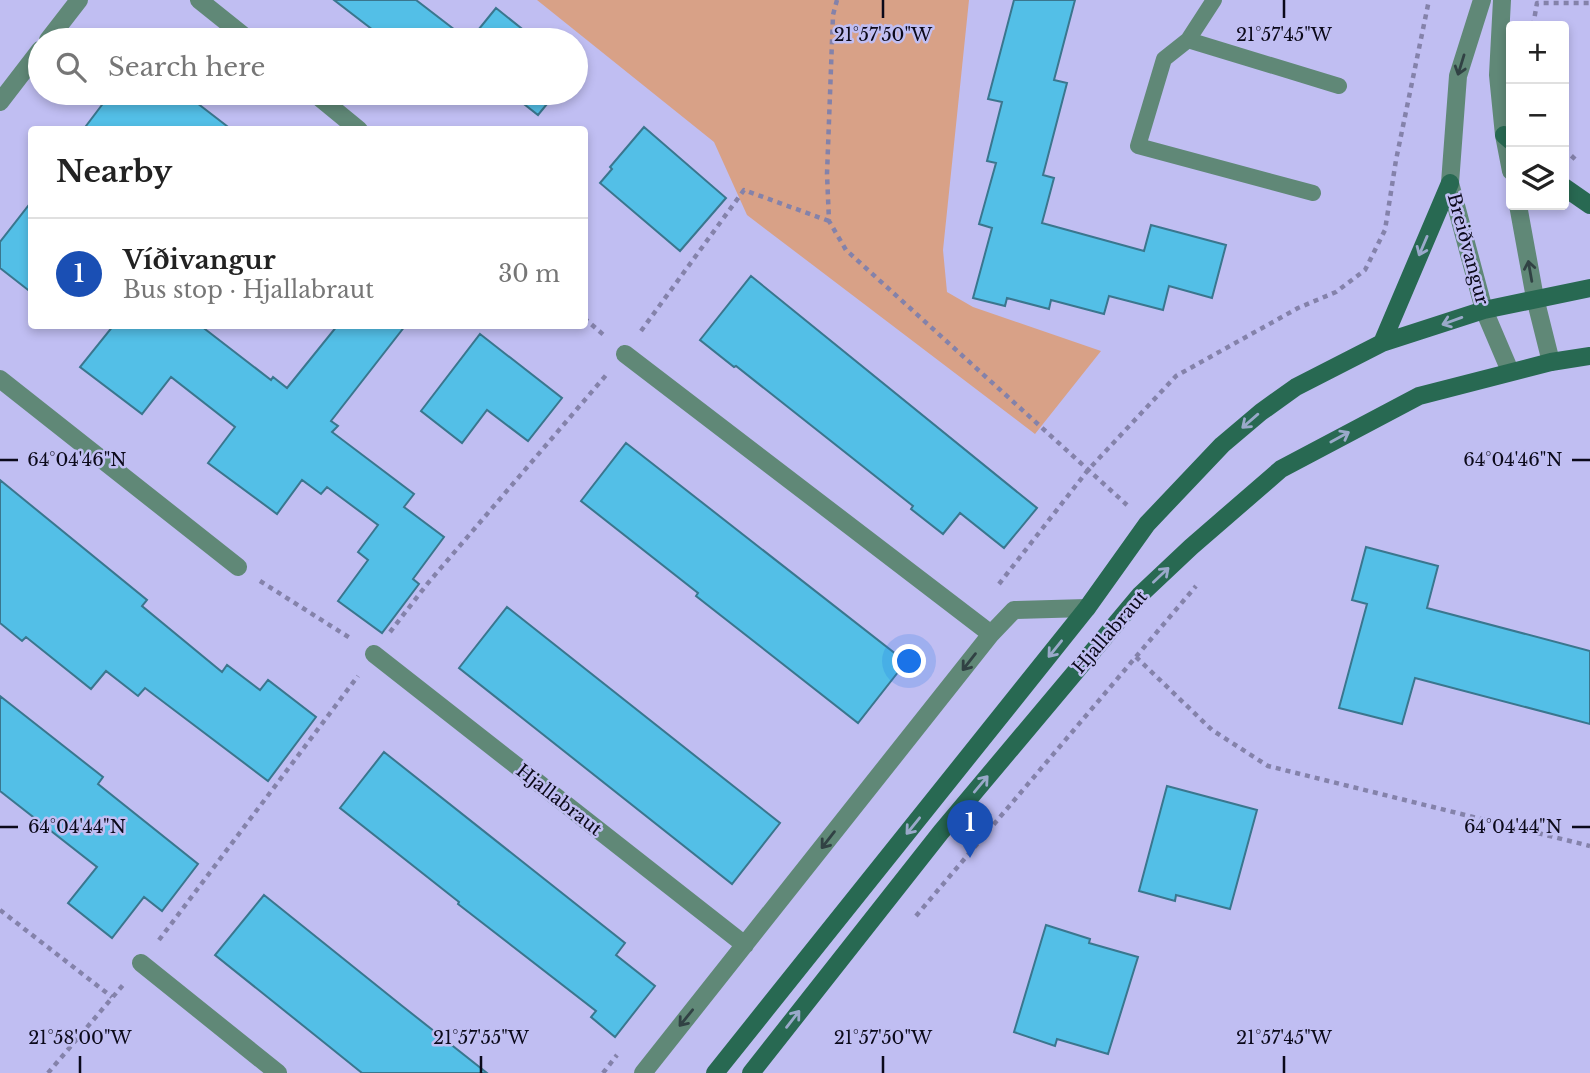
<!DOCTYPE html>
<html lang="en">
<head>
<meta charset="utf-8">
<style>
	body { margin:0; font-family:"Libre Baskerville",serif; background:#f6f6f6; color:#222 }
	.controls { position:absolute; right:21px; top:21px; display:grid; overflow:hidden; border-radius:7px; box-shadow:0 4px 10px #0003 }
	.controls button { width:63px; height:63px; display:grid; place-items:center; padding:0; border:0; border-bottom:2px solid #e0e0e0; background:#fff; color:#222; font:35px sans-serif }
	.you { position:absolute; left:910px; top:662px; width:24px; height:24px; margin:-18px; border:5px solid #fff; border-radius:50%; background:#1a73e8; box-shadow:0 0 0 10px #1a73e833 }
	.badge { display:grid; place-items:center; width:46px; height:46px; border-radius:50%; background:#706b06; color:#fff; font-size:23px; font-weight:700 }
	.pin { position:absolute; translate:-50% -58px; filter:drop-shadow(0 2px 4px #0008) }
	.pin::after { content:''; position:absolute; top:37px; width:24px; height:21px; background:inherit; clip-path:polygon(0 0,100% 0,50% 100%) }
	.list { margin:0; padding:0; list-style:none }
	h2 { display:flex; justify-content:space-between; align-items:center; height:91px; margin:0; padding:0 28px; font-size:30px }
	h2 small { font-size:23px; font-weight:400; color:#767676 }
	.list li { display:grid; grid-template-columns:46px 1fr auto; gap:21px; align-items:center; box-sizing:border-box; height:112px; padding:0 28px; border-top:2px solid #e0e0e0 }
	.list b { display:block; font-size:26px; white-space:nowrap }
	.list p { margin:0; font-size:23px; white-space:nowrap; color:#767676 }
	.list em { font-size:23px; font-style:normal; color:#767676 }
	.icon { flex:none; width:38px; height:38px; fill:none; stroke:currentColor; stroke-width:2; stroke-linecap:round; stroke-linejoin:round }
	.map { position:relative; flex:none; width:1590px; height:1073px; overflow:hidden }
	.search { position:absolute; background:#fff; box-shadow:0 4px 10px #0003; left:28px; top:28px; width:560px; height:77px; display:flex; align-items:center; gap:18px; box-sizing:border-box; padding:0 24px; border-radius:38px; color:#767676; font-size:26px }
	.panel { position:absolute; background:#fff; box-shadow:0 4px 10px #0003; left:28px; top:126px; width:560px; height:203px; border-radius:7px }
	.map>svg:first-child { display:block }
	.green { fill:#d8a187 }
	.building { fill:#53bfe7; stroke:#3a768e; stroke-width:2 }
	.lines { fill:none; stroke-linecap:round; stroke-linejoin:round }
	.path { stroke:#8482aa; stroke-width:4.5; stroke-dasharray:5 5; stroke-linecap:butt }
	.service { stroke:#608877; stroke-width:16 }
	.minor { stroke:#608877; stroke-width:18 }
	.secondary { stroke:#286952; stroke-width:18 }
	.oneway { stroke:#314244 }
	.oneway2 { stroke:#9aa9ca }
	.ticks { fill:none; stroke:#0b091a; stroke-width:2.5 }
	.labels { text-anchor:middle; stroke-width:5; stroke-linejoin:round; paint-order:stroke }
	.street-label { font-size:18px; fill:#0b091a; stroke:#c0bef2 }
	.ticks-label { font-size:18px; text-anchor:middle; fill:#0b091a; stroke:#c0bef2; stroke-width:5; stroke-linejoin:round; paint-order:stroke }
</style>
</head>
<body>
<div class="map">
<svg width="1590" height="1073" viewBox="0 0 1590 1073">
	<rect width="100%" height="100%" fill="#c0bef2"/>
	<!-- green -->
	<path class="green" d="M 537,0 L 969,0 L 943,250 L 947,292 L 973,307 L 1101,351 L 1035,434 L 747,215 L 714,142 Z"/>
	<!-- building -->
	<path class="building" d="M 334,0 L 416,0 L 468,40 L 386,40 Z
		M 1014,0 L 1075,0 L 1054,80 L 1067,83 L 1043,175 L 1054,178 L 1042,223 L 1144,251 L 1151,225 L 1226,245 L 1212,298 L 1169,286 L 1163,310 L 1109,296 L 1104,314 L 1051,300 L 1049,309 L 1007,298 L 1005,306 L 973,298 L 992,228 L 979,224 L 996,163 L 987,161 L 1002,102 L 988,99 Z
		M 496,8 L 536,40 L 470,40 Z
		M 111,93 L 184,93 L 232,130 L 83,130 Z
		M 510,93 L 556,93 L 538,115 Z
		M 644,127 L 726,198 L 680,251 L 600,183 L 612,169 L 610,167 Z
		M 32,201 L 32,293 L 0,268 L 0,242 Z
		M 751,276 L 1037,508 L 1004,548 L 960,513 L 943,534 L 911,509 L 913,506 L 736,366 L 734,367 L 700,340 Z
		M 113,326 L 201,326 L 271,380 L 273,377 L 287,388 L 337,326 L 405,326 L 331,421 L 338,426 L 332,432 L 414,494 L 404,507 L 444,537 L 413,579 L 419,584 L 382,633 L 338,601 L 368,560 L 358,552 L 378,525 L 327,487 L 321,494 L 302,480 L 277,514 L 208,463 L 235,427 L 171,377 L 142,414 L 80,367 Z
		M 480,334 L 562,398 L 528,441 L 487,410 L 462,443 L 421,411 Z
		M 626,443 L 906,662 L 858,723 L 696,596 L 698,593 L 581,501 Z
		M 0,480 L 147,600 L 142,606 L 222,672 L 227,665 L 260,690 L 268,680 L 316,717 L 268,781 L 145,688 L 138,696 L 106,671 L 91,689 L 26,637 L 22,641 L 0,623 Z
		M 1366,547 L 1438,566 L 1427,608 L 1590,651 L 1590,724 L 1415,678 L 1402,724 L 1339,708 L 1367,604 L 1352,600 Z
		M 507,607 L 780,823 L 732,884 L 459,668 Z
		M 0,696 L 103,777 L 98,784 L 198,864 L 162,911 L 144,897 L 112,938 L 68,903 L 97,867 L 0,791 Z
		M 384,752 L 625,943 L 616,955 L 655,986 L 615,1037 L 591,1017 L 596,1011 L 458,904 L 459,902 L 340,808 Z
		M 1167,786 L 1257,810 L 1230,909 L 1176,895 L 1175,901 L 1139,891 Z
		M 264,895 L 401,1005 L 487,1073 L 362,1073 L 326,1044 L 215,955 Z
		M 1046,925 L 1090,939 L 1089,943 L 1138,957 L 1108,1054 L 1057,1039 L 1055,1046 L 1014,1032 Z"/>
	<g class="lines">
		<!-- path -->
		<path class="path" d="M 837,0 L 833,15 L 827,174 L 829,221 L 846,250 L 1127,505
			M 1533,26 L 1537,3 L 1590,3
			M 1564,149 L 1576,160
			M 584,318 L 606,337
			M 641,331 L 744,190 L 829,221
			M 260,581 L 350,638
			M 999,584 L 1088,470 L 1176,376 L 1298,308 L 1336,292 L 1365,270 L 1385,230 L 1396,160 L 1429,0
			M 390,632 L 428,583 L 607,374
			M 1136,657 L 1212,730 L 1268,766 L 1590,846
			M 0,910 L 112,997
			M 916,916 L 1196,586
			M 159,940 L 358,676
			M 48,1073 L 123,985
			M 603,1073 L 617,1055"/>
		<!-- service -->
		<path class="service" d="M 1214,0 L 1188,40 L 1164,59 L 1138,146 L 1313,193
			M 1188,40 L 1339,86"/>
		<!-- minor -->
		<path class="minor" d="M 199,0 L 249,40
			M 1482,0 L 1458,76 L 1450,183 L 1484,310 L 1510,371
			M 1502,0 L 1498,75 L 1504,135 L 1511,171
			M 48,40 L 79,0
			M 314,93 L 359,130
			M 0,102 L 40,50
			M 1518,205 L 1535,298 L 1551,362
			M 625,354 L 991,634
			M 0,379 L 238,567
			M 374,654 L 745,945
			M 141,963 L 278,1073
			M 643,1073 L 991,634 L 1014,610 L 1087,608"/>
		<!-- secondary -->
		<path class="secondary" d="M 1504,135 L 1511,141
			M 1564,187 L 1590,205
			M 1382,343 L 1450,183
			M 715,1073 L 1087,608 L 1147,524 L 1222,445 L 1261,412 L 1296,387 L 1382,343 L 1484,310 L 1590,288
			M 751,1073 L 941,832 L 1140,595 L 1191,547 L 1281,469 L 1419,396 L 1551,362 L 1590,356"/>
	</g>
	<!-- one-way arrows -->
	<defs><path id="oneway-shaft" d="M-6 0H5M1.5-3L5.5 0L1.5 3" fill="none" stroke-width="1.6" stroke-linecap="round" stroke-linejoin="round" transform="scale(1.75)"/></defs>
	<g class="oneway">
		<use href="#oneway-shaft" transform="translate(1461 65) rotate(107)"/>
		<use href="#oneway-shaft" transform="translate(1530 271) rotate(-100)"/>
		<use href="#oneway-shaft" transform="translate(969 662) rotate(128)"/>
		<use href="#oneway-shaft" transform="translate(828 840) rotate(128)"/>
		<use href="#oneway-shaft" transform="translate(686 1018) rotate(129)"/>
	</g>
	<g class="oneway2">
		<use href="#oneway-shaft" transform="translate(1423 246) rotate(113)"/>
		<use href="#oneway-shaft" transform="translate(1452 321) rotate(160)"/>
		<use href="#oneway-shaft" transform="translate(1250 421) rotate(139)"/>
		<use href="#oneway-shaft" transform="translate(1340 437) rotate(-29)"/>
		<use href="#oneway-shaft" transform="translate(1161 575) rotate(-43)"/>
		<use href="#oneway-shaft" transform="translate(1055 649) rotate(129)"/>
		<use href="#oneway-shaft" transform="translate(981 784) rotate(-50)"/>
		<use href="#oneway-shaft" transform="translate(913 826) rotate(129)"/>
		<use href="#oneway-shaft" transform="translate(793 1019) rotate(-52)"/>
	</g>
	<!-- ticks -->
	<path class="ticks" d="M 883,0 L 883,18M 1284,0 L 1284,18M 0,460 L 18,460M 1572,460 L 1590,460M 0,827 L 18,827M 1572,827 L 1590,827M 80,1056 L 80,1073M 481,1056 L 481,1073M 883,1056 L 883,1073M 1284,1056 L 1284,1073"/>
	<g class="labels">
		<!-- street labels -->
		<g class="street-label">
			<text transform="translate(1468 249) rotate(75)" y="6">Breiðvangur</text>
			<text transform="translate(1110 632) rotate(-49)" y="6">Hjallabraut</text>
			<text transform="translate(559 800) rotate(38)" y="6">Hjallabraut</text>
		</g>
	</g>
	<g class="ticks-label">
		<text x="883" y="41">21°57'50"W</text>
		<text x="1284" y="41">21°57'45"W</text>
		<text x="77" y="466">64°04'46"N</text>
		<text x="1513" y="466">64°04'46"N</text>
		<text x="77" y="833">64°04'44"N</text>
		<text x="1513" y="833">64°04'44"N</text>
		<text x="80" y="1044">21°58'00"W</text>
		<text x="481" y="1044">21°57'55"W</text>
		<text x="883" y="1044">21°57'50"W</text>
		<text x="1284" y="1044">21°57'45"W</text>
	</g>
</svg>
<div class="controls">
<button>+</button>
<button>−</button>
<button><svg class="icon" aria-label="layers" viewBox="0 0 24 24"><path d="M12 4l9 5-9 5-9-5zM3 14l9 5 9-5"/></svg></button>
</div>
<div class="you"></div>
<div class="pin badge" style="left:970px;top:858px;background:#1a4fb4">1</div>
<div class="search"><svg class="icon" aria-label="search" viewBox="0 0 24 24"><circle cx="10" cy="10" r="6"/><path d="M15 15l6 6"/></svg>Search here</div>
<section class="panel">
<h2>Nearby<small></small></h2>
<ul class="list">
<li><span class="badge" style="background:#1a4fb4">1</span><div><b>Víðivangur</b><p>Bus stop · Hjallabraut</p></div><em>30 m</em></li>
</ul>
</section>
</div>
</body>
</html>
